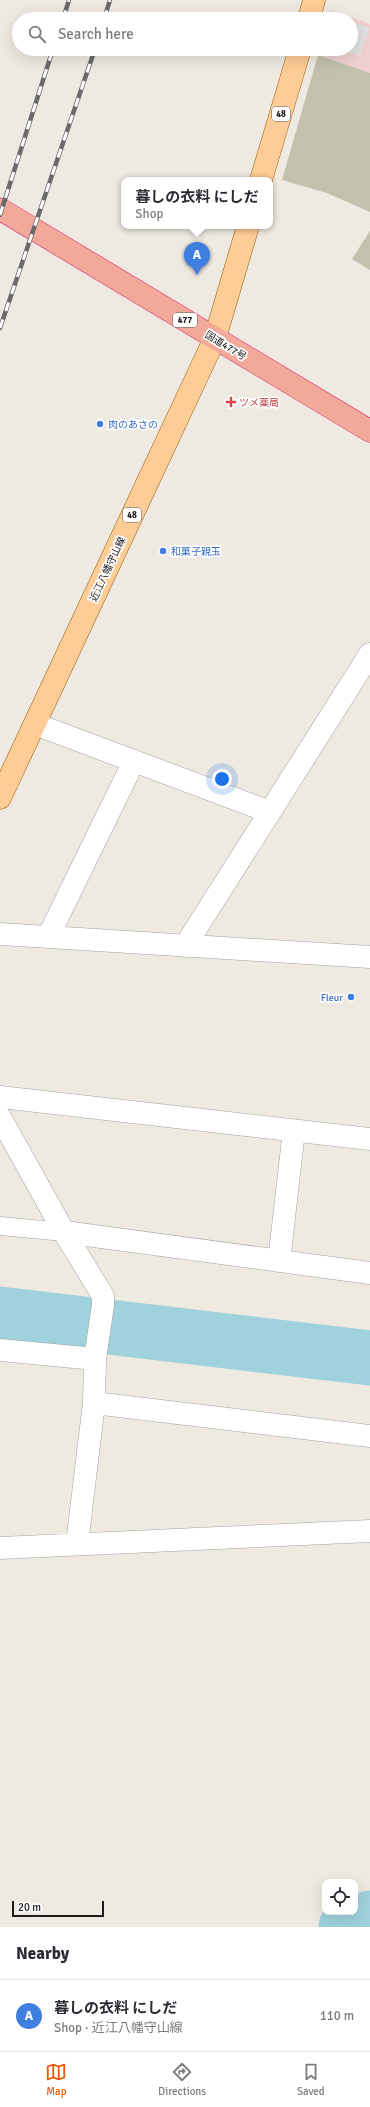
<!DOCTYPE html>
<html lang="en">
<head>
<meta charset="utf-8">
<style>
	body { margin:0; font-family:Signika,"Noto Sans JP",sans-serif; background:#f7f7f7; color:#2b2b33 }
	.controls { position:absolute; right:12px; bottom:12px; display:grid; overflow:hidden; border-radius:8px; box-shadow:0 4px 16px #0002 }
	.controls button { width:36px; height:36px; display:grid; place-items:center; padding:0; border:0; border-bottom:1px solid #e1e1e2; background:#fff; color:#2b2b33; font:20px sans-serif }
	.scale { position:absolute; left:12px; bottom:10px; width:92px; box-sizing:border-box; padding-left:4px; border:2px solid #1c1c1c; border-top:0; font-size:11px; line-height:14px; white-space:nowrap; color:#1c1c1c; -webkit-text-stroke:3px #fff; paint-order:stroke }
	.you { position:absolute; left:222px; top:779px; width:14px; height:14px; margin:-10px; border:3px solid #fff; border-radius:50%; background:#1a73e8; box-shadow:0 0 0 6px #1a73e833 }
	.badge { display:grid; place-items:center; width:26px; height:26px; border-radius:50%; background:#ea580c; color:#fff; font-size:13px; font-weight:700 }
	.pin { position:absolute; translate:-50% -33px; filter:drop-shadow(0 1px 2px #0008) }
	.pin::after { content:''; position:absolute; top:21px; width:14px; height:12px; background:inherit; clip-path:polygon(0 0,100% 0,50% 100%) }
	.popup { position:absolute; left:121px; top:177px; width:152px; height:52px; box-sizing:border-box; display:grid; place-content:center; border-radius:8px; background:#fff; filter:drop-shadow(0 1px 3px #0005); font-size:13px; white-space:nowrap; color:#7c7c81 }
	.popup b { font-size:15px; color:#2b2b33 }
	.popup::after { content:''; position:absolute; left:50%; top:100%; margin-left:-8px; border:8px solid transparent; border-top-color:#fff }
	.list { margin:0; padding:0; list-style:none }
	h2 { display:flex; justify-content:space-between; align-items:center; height:52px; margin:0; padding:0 16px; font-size:17px }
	h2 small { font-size:13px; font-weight:400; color:#7c7c81 }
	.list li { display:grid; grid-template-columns:26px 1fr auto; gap:12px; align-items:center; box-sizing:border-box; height:72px; padding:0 16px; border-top:1px solid #e1e1e2 }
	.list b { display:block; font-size:15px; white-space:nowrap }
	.list p { margin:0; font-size:13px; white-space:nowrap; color:#7c7c81 }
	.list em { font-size:13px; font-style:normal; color:#7c7c81 }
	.icon { flex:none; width:22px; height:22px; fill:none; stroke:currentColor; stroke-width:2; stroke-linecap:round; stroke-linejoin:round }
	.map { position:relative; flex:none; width:370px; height:1927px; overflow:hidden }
	.search { position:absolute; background:#fff; box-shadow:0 4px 16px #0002; left:12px; right:12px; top:12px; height:44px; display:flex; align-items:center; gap:10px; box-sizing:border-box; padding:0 14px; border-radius:22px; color:#7c7c81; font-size:15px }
	.sheet { height:124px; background:#fff }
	nav { display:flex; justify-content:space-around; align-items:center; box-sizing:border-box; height:56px; border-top:1px solid #e1e1e2; background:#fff; font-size:11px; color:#7c7c81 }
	nav a { display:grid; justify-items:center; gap:2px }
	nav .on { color:#ea580c }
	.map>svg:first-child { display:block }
	.commercial { fill:#f0cfd0 }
	.construction { fill:#c2c1ad }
	.parking { fill:#e0e0e0 }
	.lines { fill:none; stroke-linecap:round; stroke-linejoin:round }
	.river { stroke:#a0d2dd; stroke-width:55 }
	.service-casing { stroke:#a3a3a3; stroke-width:19 }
	.minor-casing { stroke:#a3a3a3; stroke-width:23 }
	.primary-casing { stroke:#945b00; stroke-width:23 }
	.trunk-casing { stroke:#db1f69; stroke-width:23 }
	.service { stroke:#fff; stroke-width:18 }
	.minor { stroke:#fff; stroke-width:22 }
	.primary { stroke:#fecc96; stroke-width:22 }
	.trunk { stroke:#f3a99a; stroke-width:22 }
	.rail-casing { stroke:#6a6a6a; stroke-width:4.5 }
	.rail { stroke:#fff; stroke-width:3; stroke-dasharray:9; stroke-linecap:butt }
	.health-dot { fill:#e0444e; stroke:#fff; stroke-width:1.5 }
	.shop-dot { fill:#3f7fe0; stroke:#fff; stroke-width:1.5 }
	.labels { text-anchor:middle; stroke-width:3.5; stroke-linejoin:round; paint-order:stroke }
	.shield { fill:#fff; stroke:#606060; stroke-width:1 }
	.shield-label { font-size:9px; font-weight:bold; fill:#1c1c1c }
	.street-label { font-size:10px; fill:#1c1c1c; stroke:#fff }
	.health-label { font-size:10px; fill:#be3a42; stroke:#fff; text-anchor:start }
	.shop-label { font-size:10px; fill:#366cbe; stroke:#fff; text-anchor:start }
</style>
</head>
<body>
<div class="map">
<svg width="370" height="1927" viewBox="0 0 370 1927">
	<rect width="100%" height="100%" fill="#eee9e1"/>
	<!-- commercial -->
	<path class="commercial" d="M 331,10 L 370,24 L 370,73 L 318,55 L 320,49 L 351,49 L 351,19 L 328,19 Z"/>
	<!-- construction -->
	<path class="construction" d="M 318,55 L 370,73 L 370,212 L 327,193 L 282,180 Z
		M 370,231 L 370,270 L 352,259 Z"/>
	<!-- parking -->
	<path class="parking" d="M 351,21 L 370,28 L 360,56 L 341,49 L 351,49 Z"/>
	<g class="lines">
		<!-- river -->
		<path class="river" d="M 0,1314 L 370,1358
			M 346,1927 L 370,1918"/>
		<defs>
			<path id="service" d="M 0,1226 L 64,1232"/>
			<path id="minor" d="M 35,724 L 270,812
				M 0,934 L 370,957
				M 48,937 L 134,761
				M 185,946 L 370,654
				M 0,1097 L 370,1139
				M 0,1117 L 64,1232 L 103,1296 L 103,1305 L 95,1359 L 94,1403 L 370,1436
				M 64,1232 L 370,1273
				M 279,1261 L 294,1131
				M 0,1350 L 95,1359
				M 77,1544 L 94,1403
				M 0,1548 L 370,1531"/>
			<path id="primary" d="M 309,19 L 314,0
				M 261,180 L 300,49
				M 0,798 L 215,338 L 248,226"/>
			<path id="trunk" d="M 0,209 L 370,431"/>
		</defs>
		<!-- service casing -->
		<use href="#service" class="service-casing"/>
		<!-- minor casing -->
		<use href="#minor" class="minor-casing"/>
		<!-- primary casing -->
		<use href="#primary" class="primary-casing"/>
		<!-- trunk casing -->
		<use href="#trunk" class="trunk-casing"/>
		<!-- service -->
		<use href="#service" class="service"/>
		<!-- minor -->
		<use href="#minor" class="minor"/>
		<!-- primary -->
		<use href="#primary" class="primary"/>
		<!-- trunk -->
		<use href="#trunk" class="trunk"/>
		<defs>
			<path id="rail" d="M 63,19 L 69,0
				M 104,19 L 110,0
				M 0,215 L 53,49
				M 0,328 L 95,49"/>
		</defs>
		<!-- rail casing -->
		<use href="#rail" class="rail-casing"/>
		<!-- rail -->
		<use href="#rail" class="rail"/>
	</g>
	<!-- markers -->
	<path class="health-dot" d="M229 396h4v4h4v4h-4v4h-4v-4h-4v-4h4z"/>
	<g class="shop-dot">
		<circle cx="100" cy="424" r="4"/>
		<circle cx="163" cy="551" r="4"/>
		<circle cx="351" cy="997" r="4"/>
	</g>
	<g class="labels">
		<!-- shield labels -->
		<g class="shield">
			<rect x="272" y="107" width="18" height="14" rx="3"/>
			<rect x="173" y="313" width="24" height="14" rx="3"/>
			<rect x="123" y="508" width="18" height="14" rx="3"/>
		</g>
		<g class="shield-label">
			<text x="281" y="117">48</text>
			<text x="185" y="323">477</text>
			<text x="132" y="518">48</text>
		</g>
		<!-- street labels -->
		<g class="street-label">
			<text transform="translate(226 345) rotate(31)" y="4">国道477号</text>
			<text transform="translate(107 569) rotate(-65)" y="4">近江八幡守山線</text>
		</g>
		<!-- health labels -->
		<g class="health-label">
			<text x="239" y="406">ツメ薬局</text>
		</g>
		<!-- shop labels -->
		<g class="shop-label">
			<text x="108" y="428">肉のあさの</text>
			<text x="171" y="555">和菓子親玉</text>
			<text x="343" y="1001" text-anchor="end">Fleur</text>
		</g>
	</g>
</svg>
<div class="controls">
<button><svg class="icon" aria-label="locate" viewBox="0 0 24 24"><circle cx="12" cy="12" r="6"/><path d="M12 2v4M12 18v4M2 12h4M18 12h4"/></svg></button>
</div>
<div class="scale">20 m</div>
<div class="you"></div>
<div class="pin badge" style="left:197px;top:275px;background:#3f7fe0">A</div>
<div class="popup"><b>暮しの衣料 にしだ</b>Shop</div>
<div class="search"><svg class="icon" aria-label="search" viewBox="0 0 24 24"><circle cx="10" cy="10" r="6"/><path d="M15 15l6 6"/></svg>Search here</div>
</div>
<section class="sheet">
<h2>Nearby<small></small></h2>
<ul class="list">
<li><span class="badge" style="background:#3f7fe0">A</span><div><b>暮しの衣料 にしだ</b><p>Shop · 近江八幡守山線</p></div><em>110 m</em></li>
</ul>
</section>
<nav>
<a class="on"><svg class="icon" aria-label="map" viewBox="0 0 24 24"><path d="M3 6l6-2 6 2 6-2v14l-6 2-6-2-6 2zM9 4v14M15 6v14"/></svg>Map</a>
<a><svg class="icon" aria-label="directions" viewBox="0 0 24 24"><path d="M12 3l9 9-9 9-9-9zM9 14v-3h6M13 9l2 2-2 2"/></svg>Directions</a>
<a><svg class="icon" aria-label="saved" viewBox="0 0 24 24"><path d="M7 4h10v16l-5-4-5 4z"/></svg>Saved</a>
</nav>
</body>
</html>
